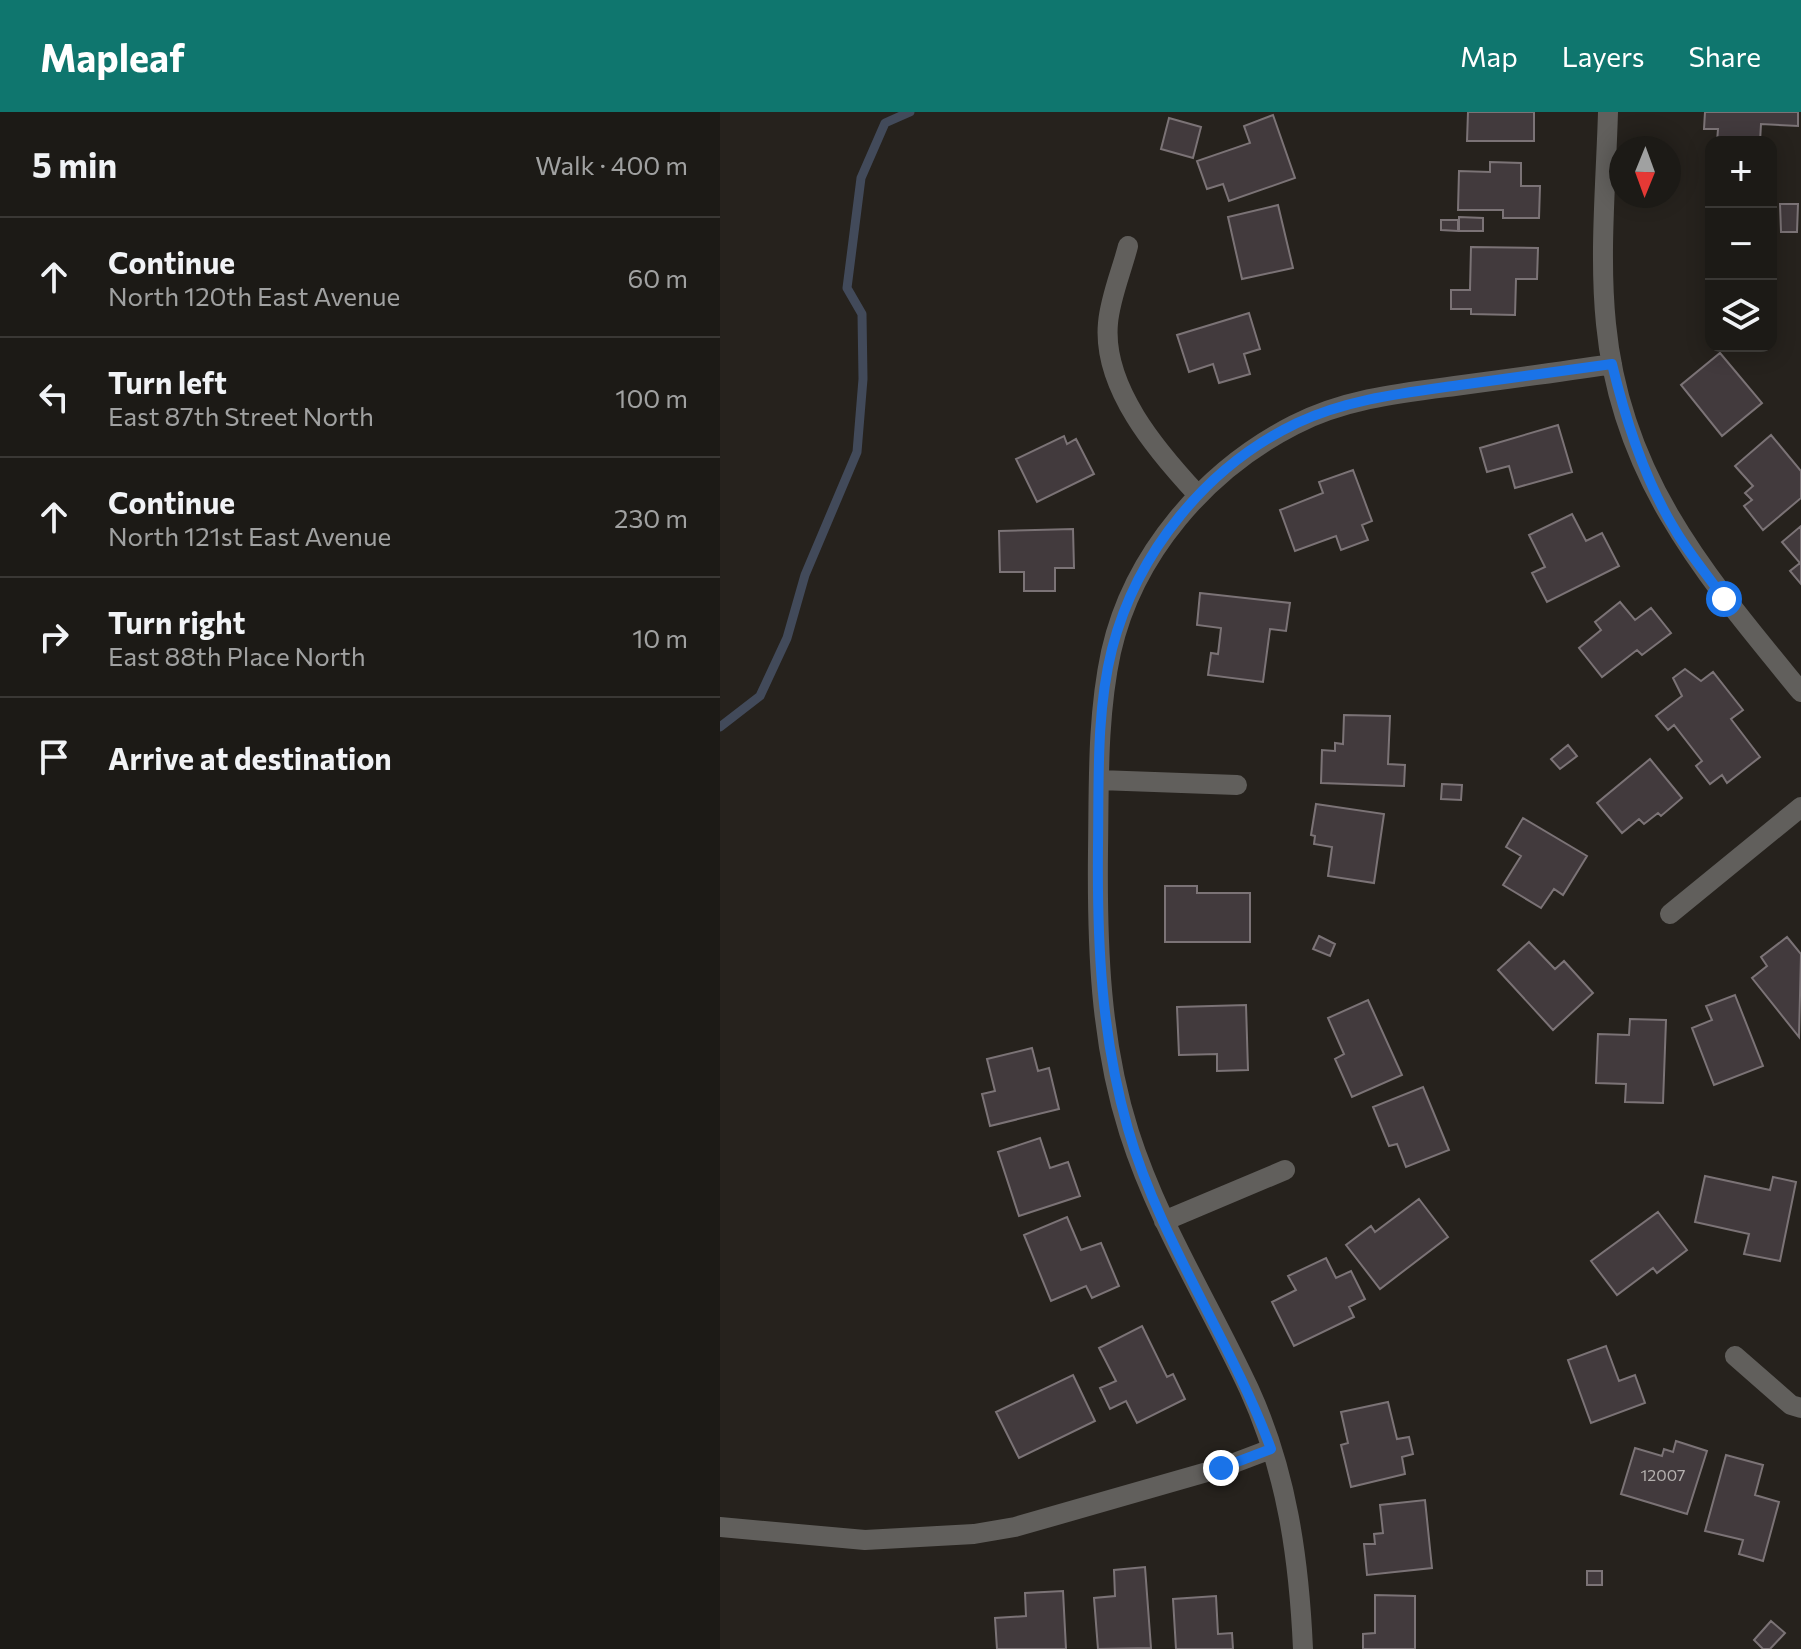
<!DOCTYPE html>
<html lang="en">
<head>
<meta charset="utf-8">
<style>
	body { margin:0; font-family:Commissioner,sans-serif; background:#292723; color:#f1f3f6 }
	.controls { position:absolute; right:24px; top:24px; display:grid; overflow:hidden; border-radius:16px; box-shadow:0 4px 20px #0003 }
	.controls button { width:72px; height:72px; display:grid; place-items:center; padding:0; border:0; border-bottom:2px solid #3a3835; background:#1c1a16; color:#f1f3f6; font:40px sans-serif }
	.compass { position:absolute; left:889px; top:24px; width:72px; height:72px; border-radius:50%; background:#1c1a16; box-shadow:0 4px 20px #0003; rotate:181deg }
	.stop { position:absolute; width:24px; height:24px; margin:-18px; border:6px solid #1a73e8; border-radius:50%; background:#fff }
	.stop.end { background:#1a73e8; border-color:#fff; box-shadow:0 2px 8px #0008 }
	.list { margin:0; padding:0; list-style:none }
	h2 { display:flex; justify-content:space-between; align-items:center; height:104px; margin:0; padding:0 32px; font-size:34px }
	h2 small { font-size:26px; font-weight:400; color:#a0a1a1 }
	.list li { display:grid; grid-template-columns:52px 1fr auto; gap:24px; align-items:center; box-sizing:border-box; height:120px; padding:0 32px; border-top:2px solid #3a3835 }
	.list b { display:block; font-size:30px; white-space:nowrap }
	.list p { margin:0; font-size:26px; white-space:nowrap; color:#a0a1a1 }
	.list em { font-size:26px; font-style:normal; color:#a0a1a1 }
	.icon { flex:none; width:44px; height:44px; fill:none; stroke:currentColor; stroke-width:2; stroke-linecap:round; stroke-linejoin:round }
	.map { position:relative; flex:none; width:1081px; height:1537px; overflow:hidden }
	header { display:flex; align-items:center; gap:48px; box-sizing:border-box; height:112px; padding:0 40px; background:#0f766e; color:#fff }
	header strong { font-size:38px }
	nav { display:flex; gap:44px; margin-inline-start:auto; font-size:28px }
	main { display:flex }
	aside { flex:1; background:#1c1a16 }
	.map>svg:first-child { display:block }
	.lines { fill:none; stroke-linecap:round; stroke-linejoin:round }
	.stream { stroke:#424a5a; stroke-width:9 }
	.building { fill:#423a3d; stroke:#7b7376; stroke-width:2 }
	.minor { stroke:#615f5c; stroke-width:20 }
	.route { stroke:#1a73e8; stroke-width:10 }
	.labels { text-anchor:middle; stroke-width:6; stroke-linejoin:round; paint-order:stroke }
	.number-label { font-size:16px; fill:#b5b1af }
</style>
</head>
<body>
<header>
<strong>Mapleaf</strong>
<nav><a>Map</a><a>Layers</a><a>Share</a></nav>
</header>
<main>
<aside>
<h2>5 min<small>Walk · 400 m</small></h2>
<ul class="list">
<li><svg class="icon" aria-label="ahead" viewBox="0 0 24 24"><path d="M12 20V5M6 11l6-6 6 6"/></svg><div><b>Continue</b><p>North 120th East Avenue</p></div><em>60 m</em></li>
<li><svg class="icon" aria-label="left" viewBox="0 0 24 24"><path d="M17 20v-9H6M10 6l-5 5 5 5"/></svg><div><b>Turn left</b><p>East 87th Street North</p></div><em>100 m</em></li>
<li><svg class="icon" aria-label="ahead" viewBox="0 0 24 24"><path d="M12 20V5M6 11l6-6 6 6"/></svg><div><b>Continue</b><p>North 121st East Avenue</p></div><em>230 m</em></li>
<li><svg class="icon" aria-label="right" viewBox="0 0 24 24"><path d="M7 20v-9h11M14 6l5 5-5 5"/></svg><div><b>Turn right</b><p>East 88th Place North</p></div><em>10 m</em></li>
<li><svg class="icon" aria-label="arrive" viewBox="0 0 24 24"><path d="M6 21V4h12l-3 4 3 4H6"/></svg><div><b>Arrive at destination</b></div></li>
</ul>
</aside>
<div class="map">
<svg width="1081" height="1537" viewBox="0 0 1081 1537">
	<rect width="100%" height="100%" fill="#26221d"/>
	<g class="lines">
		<!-- stream -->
		<path class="stream" d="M 0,615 L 40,584 L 67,526 L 85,463 L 137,340 L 143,267 L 142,202 L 127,176 L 141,66 L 165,11 L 190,0"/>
	</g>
	<!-- building -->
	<path class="building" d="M 748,0 L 814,0 L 814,29 L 747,29 Z
		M 985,0 L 1078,0 L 1078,14 L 1041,12 L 1040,30 L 997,30 L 998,17 L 984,17 Z
		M 553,3 L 575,66 L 509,89 L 503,72 L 487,77 L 477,49 L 530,31 L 524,14 Z
		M 449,6 L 481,15 L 473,46 L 441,37 Z
		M 770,50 L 801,51 L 801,74 L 820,74 L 819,106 L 783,106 L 783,98 L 738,98 L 739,59 L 770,60 Z
		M 1060,92 L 1078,92 L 1077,120 L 1061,120 Z
		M 558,93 L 573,156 L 522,167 L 508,105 Z
		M 739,105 L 763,106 L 763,119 L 739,119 Z
		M 721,108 L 738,108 L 738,119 L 721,118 Z
		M 751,135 L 818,136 L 817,167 L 796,167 L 795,203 L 751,202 L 751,197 L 731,197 L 731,178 L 750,178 Z
		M 529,201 L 540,237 L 524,242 L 530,262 L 499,271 L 493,252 L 469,260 L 457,223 Z
		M 1000,241 L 1042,291 L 1002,324 L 961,273 Z
		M 838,313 L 852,360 L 795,376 L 789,354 L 767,360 L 760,336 Z
		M 1051,323 L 1081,359 L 1081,386 L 1043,418 L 1024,394 L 1032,388 L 1025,381 L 1033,374 L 1015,354 Z
		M 344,324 L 347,332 L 356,327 L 374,362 L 317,390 L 296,347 Z
		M 633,358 L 652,409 L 642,413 L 648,428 L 621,438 L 616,424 L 575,439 L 560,398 L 603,381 L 599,370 Z
		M 852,402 L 866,429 L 882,421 L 899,454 L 827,490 L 812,461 L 825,455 L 809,423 Z
		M 1081,414 L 1081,472 L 1070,459 L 1080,451 L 1062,430 Z
		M 353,417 L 354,456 L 335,456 L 335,479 L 304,479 L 304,460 L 280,460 L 279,419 Z
		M 480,481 L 570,491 L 566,519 L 550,517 L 543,570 L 488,563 L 491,541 L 498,542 L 501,516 L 477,513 Z
		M 900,490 L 915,508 L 931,496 L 951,521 L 922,543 L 917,538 L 882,565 L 859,536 L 881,518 L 875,510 Z
		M 965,557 L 981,569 L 993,560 L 1023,598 L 1011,607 L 1040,645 L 1007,671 L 1002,663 L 990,672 L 976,654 L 982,649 L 954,613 L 948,618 L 936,604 L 962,584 L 953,566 Z
		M 624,603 L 670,604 L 668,652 L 685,653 L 684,674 L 601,671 L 602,638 L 615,639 L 615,631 L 623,632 Z
		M 848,633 L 857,644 L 840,657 L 831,647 Z
		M 930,647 L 962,686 L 941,704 L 938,701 L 924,712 L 919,707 L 902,721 L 877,691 Z
		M 722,672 L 742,673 L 741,688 L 721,687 Z
		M 596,692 L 664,702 L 654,771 L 608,764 L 612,735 L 594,732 L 595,724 L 591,723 Z
		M 803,706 L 867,744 L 843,783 L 834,777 L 821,796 L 783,773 L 801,744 L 786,735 Z
		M 445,774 L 477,774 L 477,781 L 530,781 L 530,830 L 445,830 Z
		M 599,824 L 615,832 L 610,844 L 593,837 Z
		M 1067,825 L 1081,842 L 1079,925 L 1032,866 L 1047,854 L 1041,845 Z
		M 809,830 L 835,857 L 844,849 L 873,881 L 833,918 L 778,858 Z
		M 1015,883 L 1043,954 L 994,973 L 972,916 L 992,908 L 986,894 Z
		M 648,888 L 682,963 L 632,985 L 615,947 L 624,942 L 608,906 Z
		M 526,893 L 528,958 L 497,959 L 497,942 L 459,943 L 457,895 Z
		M 910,907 L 946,908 L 943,991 L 905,990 L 906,972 L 876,971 L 878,922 L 909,923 Z
		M 312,936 L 318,959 L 329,956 L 339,997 L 270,1014 L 262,982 L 275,979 L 267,947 Z
		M 703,975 L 729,1038 L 686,1055 L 677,1032 L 669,1034 L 653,995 Z
		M 320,1026 L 330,1056 L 348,1050 L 360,1084 L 299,1104 L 278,1040 Z
		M 985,1064 L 1050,1078 L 1053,1065 L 1076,1070 L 1060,1149 L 1024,1142 L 1029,1122 L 975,1110 Z
		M 699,1087 L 728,1125 L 660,1177 L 626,1133 L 651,1114 L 655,1120 Z
		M 938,1100 L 967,1138 L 937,1161 L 933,1156 L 897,1183 L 871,1149 Z
		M 347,1105 L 361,1138 L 381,1131 L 399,1174 L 372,1186 L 366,1174 L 331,1189 L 304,1123 Z
		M 606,1146 L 616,1166 L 631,1159 L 645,1187 L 629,1195 L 634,1205 L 574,1234 L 552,1190 L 576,1178 L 568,1164 Z
		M 422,1214 L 447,1265 L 453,1262 L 465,1287 L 417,1311 L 406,1289 L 390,1297 L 380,1276 L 396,1269 L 379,1236 Z
		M 886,1234 L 899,1269 L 915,1263 L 925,1291 L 871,1311 L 848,1248 Z
		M 353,1263 L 375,1309 L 299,1346 L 276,1300 Z
		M 668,1290 L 677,1327 L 689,1325 L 693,1342 L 682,1345 L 685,1362 L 631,1375 L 621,1333 L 628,1331 L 621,1300 Z
		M 956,1329 L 987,1339 L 967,1402 L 901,1382 L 915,1336 L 942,1344 L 944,1337 L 953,1340 Z
		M 1006,1343 L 1043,1353 L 1035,1383 L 1059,1390 L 1043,1449 L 1019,1442 L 1023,1428 L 985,1419 Z
		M 705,1388 L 712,1456 L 647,1463 L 644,1432 L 655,1432 L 654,1422 L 663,1421 L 660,1393 Z
		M 425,1455 L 431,1536 L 378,1537 L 374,1486 L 395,1484 L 394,1458 Z
		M 867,1459 L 882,1459 L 882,1473 L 867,1473 Z
		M 343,1479 L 346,1537 L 277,1537 L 275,1506 L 306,1504 L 305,1481 Z
		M 655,1483 L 695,1484 L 695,1537 L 643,1537 L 643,1522 L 655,1521 Z
		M 496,1484 L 498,1522 L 512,1521 L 513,1537 L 456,1537 L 453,1487 Z
		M 1051,1509 L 1065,1521 L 1050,1537 L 1043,1537 L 1034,1528 Z"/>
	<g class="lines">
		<!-- minor -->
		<path class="minor" d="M 888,0 C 886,70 879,143 886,212 C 901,367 987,465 1081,580
			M 408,134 C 402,158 390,186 388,211 C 382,275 437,339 477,382
			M 379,668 L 517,673
			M 950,802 L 1081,695
			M 444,1109 L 565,1058
			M 1015,1244 L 1071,1293 L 1081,1296
			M 0,1415 L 145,1428 L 254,1422 L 295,1415 L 501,1356 L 551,1337
			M 583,1537 C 579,1447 567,1360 529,1277 C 489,1191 438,1111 409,1020 C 380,929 377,834 378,739 C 379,673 377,605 391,540 C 413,442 486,358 574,313 C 624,287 680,281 735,274 C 788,267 840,260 892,252"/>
	</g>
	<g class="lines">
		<!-- route -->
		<path class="route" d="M 501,1356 L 551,1337 C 511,1228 440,1129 408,1017 C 381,923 377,830 378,734 C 379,669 376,600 392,537 C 417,440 487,354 577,311 C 628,287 684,281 740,273 C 791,266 842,259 892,252 C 906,310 925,370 957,421 C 971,444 989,465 1004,487"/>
	</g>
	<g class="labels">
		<!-- number labels -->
		<g class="number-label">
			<text x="943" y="1369">12007</text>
		</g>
	</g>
</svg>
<div class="controls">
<button>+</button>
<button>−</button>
<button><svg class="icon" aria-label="layers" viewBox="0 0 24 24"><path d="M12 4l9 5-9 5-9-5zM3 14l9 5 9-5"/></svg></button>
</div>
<svg class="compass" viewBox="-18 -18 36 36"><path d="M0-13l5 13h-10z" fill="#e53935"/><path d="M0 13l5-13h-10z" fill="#a0a1a1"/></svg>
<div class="stop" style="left:1004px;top:487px"></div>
<div class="stop end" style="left:501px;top:1356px"></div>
</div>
</main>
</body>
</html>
